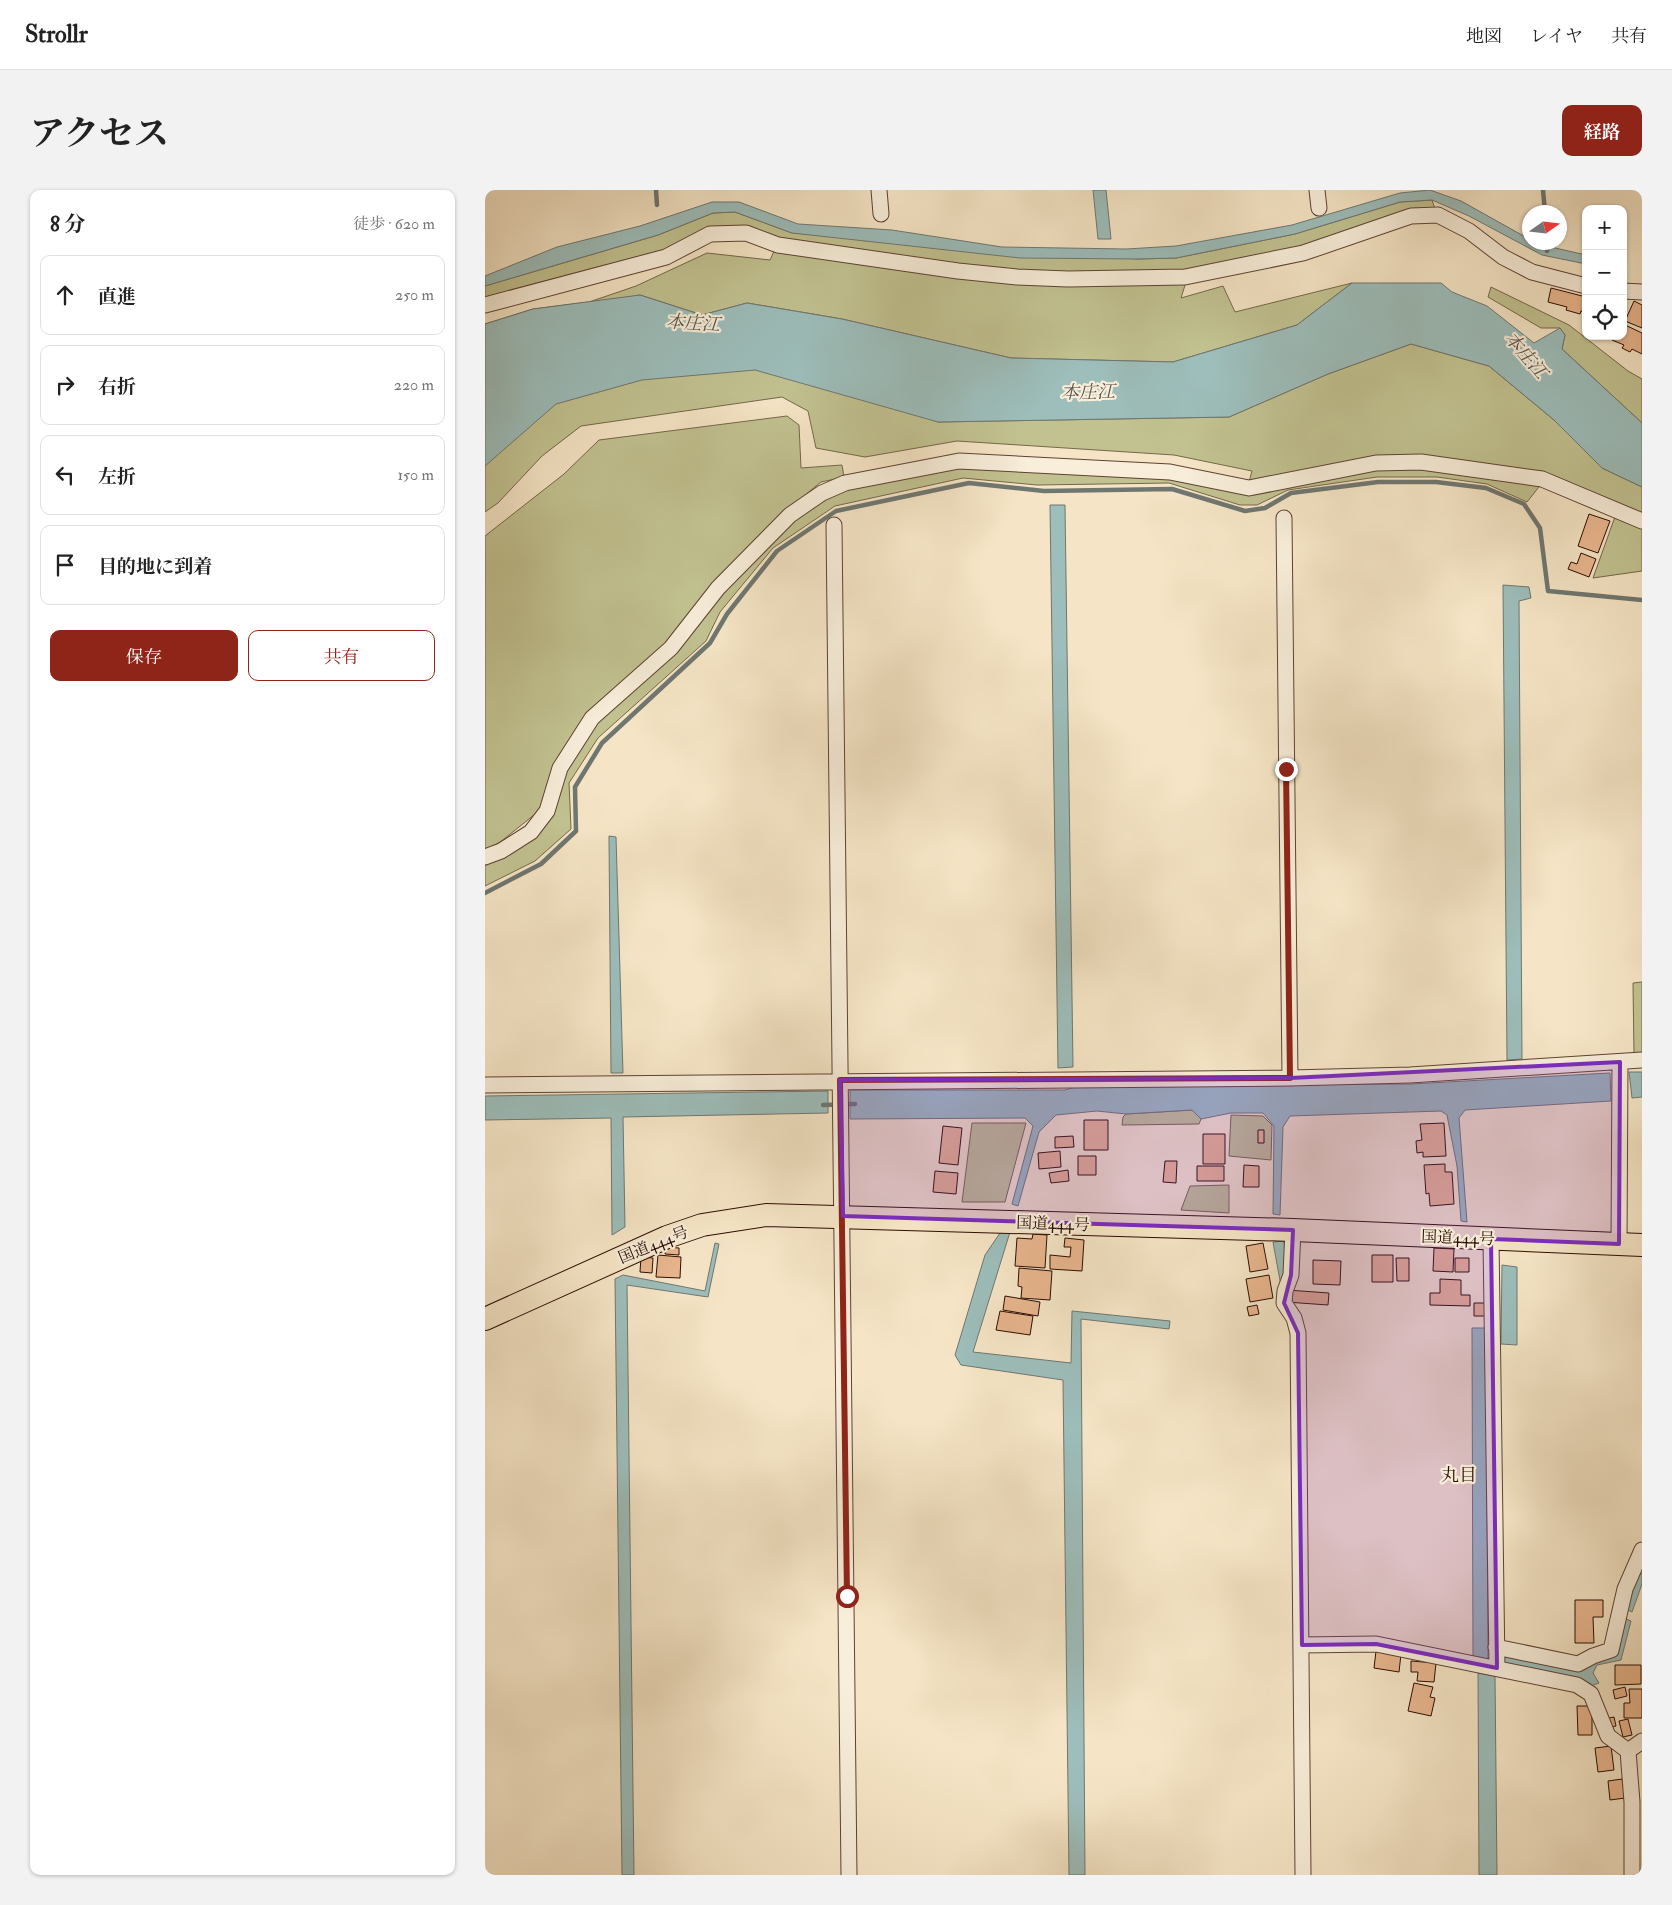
<!DOCTYPE html>
<html lang="ja">
<head>
<meta charset="utf-8">
<style>
	body { margin:0; font-family:"IM FELL Double Pica","Noto Serif JP",serif; background:#f2f2f2; color:#222 }
	.controls { position:absolute; right:15px; top:15px; display:grid; overflow:hidden; border-radius:10px; box-shadow:0 1px 4px #0004 }
	.controls button { width:45px; height:45px; display:grid; place-items:center; padding:0; border:0; border-bottom:1px solid #e0e0e0; background:#fff; color:#222; font:25px sans-serif }
	.compass { position:absolute; left:1037px; top:15px; width:45px; height:45px; border-radius:50%; background:#fff; box-shadow:0 1px 4px #0004; rotate:76deg }
	.stop { position:absolute; width:15px; height:15px; margin:-11px; border:4px solid #8f2418; border-radius:50%; background:#fff }
	.stop.end { background:#8f2418; border-color:#fff; box-shadow:0 1px 5px #0008 }
	.list { margin:0; padding:0; list-style:none }
	h2 { display:flex; justify-content:space-between; align-items:center; height:65px; margin:0; padding:0 20px; font-size:21px }
	h2 small { font-size:16px; font-weight:400; color:#767676 }
	.list li { display:grid; grid-template-columns:32px 1fr auto; gap:15px; align-items:center; box-sizing:border-box; height:80px; margin:0 10px 10px; padding:0 10px; border:1px solid #e0e0e0; border-radius:10px }
	.list b { display:block; font-size:19px; white-space:nowrap }
	.list em { font-size:16px; font-style:normal; color:#767676 }
	.actions { display:flex; gap:10px; padding:15px 20px }
	.actions a { flex:1; padding:11px 0; border:1px solid #8f2418; border-radius:10px; text-align:center; font-size:18px; color:#8f2418 }
	.actions .main { background:#8f2418; color:#fff }
	.icon { flex:none; width:28px; height:28px; fill:none; stroke:currentColor; stroke-width:2; stroke-linecap:round; stroke-linejoin:round }
	.map { position:relative; flex:none; width:1157px; height:1685px; overflow:hidden; border-radius:10px }
	header { display:flex; align-items:center; gap:30px; box-sizing:border-box; height:70px; padding:0 25px; background:#fff; border-bottom:1px solid #e0e0e0 }
	header strong { font-size:24px }
	nav { display:flex; gap:28px; margin-inline-start:auto; font-size:18px }
	.intro { display:flex; align-items:center; justify-content:space-between; box-sizing:border-box; height:120px; padding:0 30px }
	h1 { margin:0; font-size:35px }
	.button { padding:12px 22px; border-radius:10px; background:#8f2418; color:#fff; font-size:18px; font-weight:700 }
	main { display:flex; gap:30px; padding:0 30px }
	aside { flex:1; background:#fff; border-radius:10px; box-shadow:0 1px 4px #0004 }
	.map>svg:first-child { display:block }
	.green { fill:#c2c291; stroke:#76674a }
	.water { fill:#9dbebb; stroke:#6f7771 }
	.lines { fill:none; stroke-linecap:round; stroke-linejoin:round }
	.stream { stroke:#6f7771; stroke-width:4.5 }
	.building { fill:#e9b68e; stroke:#2b0c02 }
	.minor-casing { stroke:#5e4233; stroke-width:17 }
	.highway-casing { stroke:#2b0c02; stroke-width:24 }
	.minor { stroke:#f8eeda; stroke-width:15 }
	.highway { stroke:#f5e5c6; stroke-width:22 }
	.route { stroke:#8f2418; stroke-width:6 }
	.marked { fill:#7b2cbf; fill-opacity:0.2; stroke:#7b2cbf; stroke-width:4; stroke-linejoin:round }
	.labels { text-anchor:middle; stroke-width:4.5; stroke-linejoin:round; paint-order:stroke }
	.street-label { font-size:16px; fill:#2b0c02; stroke:#f8eeda }
	.water-label { font-size:18px; font-style:italic; fill:#59534c; stroke:#f8eeda }
	.neighbourhood-label { font-size:18px; fill:#2b0c02; stroke:#f8eeda }
</style>
</head>
<body>
<header>
<strong>Strollr</strong>
<nav><a>地図</a><a>レイヤ</a><a>共有</a></nav>
</header>
<div class="intro"><h1>アクセス</h1><a class="button">経路</a></div>
<main>
<aside>
<h2>8 分<small>徒歩 · 620 m</small></h2>
<ul class="list">
<li><svg class="icon" aria-label="ahead" viewBox="0 0 24 24"><path d="M12 20V5M6 11l6-6 6 6"/></svg><div><b>直進</b></div><em>250 m</em></li>
<li><svg class="icon" aria-label="right" viewBox="0 0 24 24"><path d="M7 20v-9h11M14 6l5 5-5 5"/></svg><div><b>右折</b></div><em>220 m</em></li>
<li><svg class="icon" aria-label="left" viewBox="0 0 24 24"><path d="M17 20v-9H6M10 6l-5 5 5 5"/></svg><div><b>左折</b></div><em>150 m</em></li>
<li><svg class="icon" aria-label="arrive" viewBox="0 0 24 24"><path d="M6 21V4h12l-3 4 3 4H6"/></svg><div><b>目的地に到着</b></div></li>
</ul>
<div class="actions"><a class="main">保存</a><a>共有</a></div>
</aside>
<div class="map">
<svg width="1157" height="1685" viewBox="0 0 1157 1685">
	<rect width="100%" height="100%" fill="#f5e5c6"/>
	<filter id="stains"><feTurbulence type="fractalNoise" baseFrequency=".004" numOctaves="4"/><feColorMatrix values="0 0 0 0 .2 0 0 0 0 .09 0 0 0 0 .02 0 0 0 .5 -.17"/></filter>
	<radialGradient id="worn" r=".72"><stop offset=".6" stop-color="#630" stop-opacity="0"/><stop offset="1" stop-color="#630" stop-opacity=".3"/></radialGradient>
	<!-- green -->
	<path class="green" d="M 947,10 L 954,31 L 921,34 L 701,92 L 696,108 L 738,96 L 750,122 L 867,93 L 812,135 L 688,172 L 526,168 L 357,129 L 262,113 L 217,125 L 155,105 L 0,134 L 48,119 L 104,112 L 151,96 L 222,63 L 285,70 L 290,59 L 260,47 L 225,48 L 0,121 L 0,96 L 173,45 L 228,23 L 250,22 L 307,43 L 652,69 L 691,68 L 810,44 L 915,12 Z
		M 1006,97 L 1084,135 L 1143,181 L 1157,189 L 1157,233 L 1077,159 L 1080,145 L 1075,138 L 1056,138 L 1003,107 Z
		M 926,154 L 1004,176 L 1069,230 L 1117,278 L 1157,297 L 1157,324 L 1061,288 L 1042,312 L 1002,294 L 952,287 L 892,287 L 803,300 L 772,315 L 755,315 L 684,293 L 552,295 L 478,288 L 350,316 L 288,358 L 235,422 L 221,451 L 113,548 L 84,593 L 86,639 L 50,671 L 0,696 L 0,675 L 48,648 L 79,579 L 109,532 L 206,445 L 240,397 L 308,328 L 344,304 L 479,275 L 763,295 L 767,281 L 689,265 L 472,251 L 380,267 L 331,258 L 323,221 L 297,207 L 96,236 L 57,266 L 13,313 L 0,322 L 0,223 L 275,162 L 453,232 L 744,227 L 843,184 Z
		M 302,226 L 314,235 L 316,278 L 357,275 L 359,287 L 336,292 L 304,318 L 185,451 L 69,574 L 54,621 L 14,653 L 0,659 L 0,346 L 79,284 L 114,250 Z
		M 1131,324 L 1157,333 L 1157,381 L 1108,388 Z
		M 1157,792 L 1157,864 L 1149,865 L 1148,793 Z
		M 707,920 L 716,929 L 714,934 L 637,935 L 638,927 L 641,924 Z
		M 746,925 L 778,926 L 787,935 L 786,970 L 744,966 Z
		M 487,933 L 541,933 L 520,1012 L 477,1012 Z
		M 744,995 L 744,1023 L 696,1020 L 705,996 Z"/>
	<!-- water -->
	<path class="water" d="M 608,0 L 621,0 L 626,49 L 613,49 Z
		M 945,0 L 976,11 L 1044,49 L 1044,52 L 1101,65 L 1101,74 L 1057,65 L 984,26 L 947,10 L 915,12 L 810,44 L 691,68 L 652,69 L 535,68 L 307,43 L 250,22 L 228,23 L 173,45 L 0,96 L 0,86 L 72,57 L 155,36 L 227,12 L 254,12 L 313,34 L 407,40 L 517,57 L 641,59 L 691,56 L 807,35 L 915,3 Z
		M 867,93 L 956,93 L 967,102 L 1002,116 L 1049,153 L 1075,138 L 1080,145 L 1077,159 L 1157,233 L 1157,297 L 1117,278 L 1069,230 L 1004,176 L 926,154 L 843,184 L 744,227 L 453,232 L 270,180 L 157,190 L 71,214 L 0,276 L 0,134 L 48,119 L 155,105 L 217,125 L 262,113 L 357,129 L 526,168 L 688,172 L 812,135 Z
		M 565,315 L 580,315 L 588,877 L 573,878 Z
		M 1018,395 L 1044,397 L 1046,408 L 1034,411 L 1037,869 L 1022,870 Z
		M 124,646 L 131,647 L 138,883 L 126,883 Z
		M 1144,882 L 1157,882 L 1157,907 L 1147,908 Z
		M 1125,883 L 1126,911 L 980,920 L 974,928 L 982,1032 L 976,1031 L 972,976 L 962,925 L 956,921 L 805,926 L 798,937 L 795,1025 L 788,1024 L 789,936 L 778,923 L 746,923 L 716,929 L 707,920 L 641,924 L 612,921 L 571,925 L 554,942 L 533,1016 L 527,1014 L 548,936 L 540,928 L 365,929 L 365,900 L 580,900 L 593,896 L 926,894 Z
		M 343,901 L 343,923 L 138,927 L 140,1037 L 127,1045 L 126,928 L 0,930 L 0,906 Z
		M 525,1042 L 488,1162 L 586,1173 L 587,1121 L 685,1131 L 684,1139 L 596,1129 L 600,1685 L 584,1685 L 578,1190 L 476,1175 L 470,1165 L 500,1065 L 515,1043 Z
		M 799,1051 L 801,1087 L 796,1096 L 788,1052 Z
		M 230,1053 L 234,1054 L 223,1107 L 142,1095 L 149,1685 L 137,1685 L 130,1089 L 138,1085 L 220,1101 Z
		M 1017,1075 L 1032,1077 L 1032,1155 L 1016,1154 Z
		M 987,1138 L 1001,1138 L 1003,1470 L 988,1467 Z
		M 1157,1383 L 1157,1394 L 1147,1422 L 1141,1419 L 1151,1388 Z
		M 1139,1428 L 1146,1431 L 1136,1470 L 1112,1475 L 1108,1483 L 1114,1493 L 1106,1496 L 1095,1488 L 1019,1474 L 1018,1468 L 1021,1466 L 1109,1469 L 1133,1465 Z
		M 993,1483 L 1010,1486 L 1012,1685 L 994,1685 Z"/>
	<g class="lines">
		<!-- stream -->
		<path class="stream" d="M 171,0 L 172,15
			M 1058,0 L 1060,22
			M 1062,61 L 1063,52
			M 0,703 L 56,674 L 91,641 L 90,597 L 117,553 L 225,453 L 242,424 L 292,361 L 351,321 L 484,293 L 559,301 L 687,299 L 760,321 L 780,318 L 806,303 L 893,292 L 951,292 L 1001,298 L 1039,314 L 1055,338 L 1063,401 L 1157,410
			M 338,915 L 370,914"/>
	</g>
	<!-- building -->
	<path class="building" d="M 1066,98 L 1101,107 L 1098,122 L 1096,121 L 1095,124 L 1081,120 L 1082,117 L 1063,112 Z
		M 1149,111 L 1157,115 L 1157,138 L 1140,131 Z
		M 1138,134 L 1157,143 L 1157,164 L 1147,159 L 1145,162 L 1137,158 L 1139,155 L 1127,150 L 1129,146 L 1138,146 Z
		M 1104,324 L 1125,331 L 1113,363 L 1093,356 Z
		M 1096,363 L 1111,369 L 1104,387 L 1083,379 L 1086,372 L 1092,374 Z
		M 599,930 L 623,930 L 623,960 L 599,960 Z
		M 959,933 L 961,966 L 938,967 L 938,962 L 932,963 L 931,951 L 937,950 L 935,934 Z
		M 458,936 L 477,938 L 473,975 L 454,973 Z
		M 773,940 L 779,940 L 779,953 L 773,953 Z
		M 718,944 L 740,944 L 740,974 L 718,974 Z
		M 588,946 L 589,957 L 570,958 L 570,947 Z
		M 575,961 L 576,977 L 554,979 L 553,963 Z
		M 593,966 L 611,966 L 611,985 L 593,985 Z
		M 680,971 L 692,971 L 691,993 L 678,992 Z
		M 960,974 L 960,982 L 967,982 L 969,1014 L 945,1016 L 944,1003 L 941,1004 L 939,975 Z
		M 759,975 L 774,976 L 774,997 L 758,997 Z
		M 712,976 L 739,976 L 739,991 L 712,991 Z
		M 583,980 L 584,991 L 566,993 L 564,983 Z
		M 450,981 L 473,983 L 471,1004 L 448,1002 Z
		M 548,1044 L 562,1045 L 560,1078 L 530,1076 L 532,1048 L 547,1049 Z
		M 580,1048 L 599,1050 L 597,1081 L 565,1079 L 565,1065 L 585,1067 L 586,1057 L 579,1057 Z
		M 778,1053 L 783,1079 L 765,1082 L 761,1056 Z
		M 181,1057 L 194,1058 L 194,1065 L 180,1064 Z
		M 949,1058 L 969,1059 L 968,1082 L 948,1081 Z
		M 173,1065 L 196,1067 L 195,1088 L 171,1087 Z
		M 887,1065 L 908,1065 L 908,1092 L 887,1092 Z
		M 156,1067 L 168,1068 L 167,1083 L 155,1082 Z
		M 911,1068 L 924,1068 L 924,1091 L 912,1091 Z
		M 970,1068 L 984,1068 L 984,1082 L 970,1082 Z
		M 828,1070 L 856,1071 L 855,1095 L 828,1094 Z
		M 534,1078 L 567,1081 L 565,1110 L 536,1108 L 537,1097 L 533,1096 Z
		M 784,1085 L 788,1108 L 765,1112 L 761,1089 Z
		M 955,1089 L 976,1090 L 976,1105 L 985,1105 L 985,1116 L 945,1115 L 945,1103 L 955,1103 Z
		M 802,1100 L 844,1103 L 843,1115 L 801,1112 Z
		M 520,1106 L 555,1112 L 553,1126 L 518,1120 Z
		M 989,1113 L 1001,1113 L 1001,1126 L 989,1126 Z
		M 772,1115 L 774,1124 L 764,1126 L 762,1117 Z
		M 515,1121 L 548,1126 L 545,1145 L 511,1140 Z
		M 1090,1410 L 1118,1410 L 1118,1427 L 1108,1427 L 1109,1453 L 1090,1453 Z
		M 891,1461 L 916,1464 L 914,1482 L 889,1478 Z
		M 926,1471 L 951,1473 L 949,1492 L 932,1491 L 933,1482 L 926,1482 Z
		M 1130,1475 L 1156,1475 L 1156,1494 L 1130,1495 Z
		M 929,1493 L 948,1497 L 945,1507 L 950,1508 L 946,1526 L 923,1521 Z
		M 1140,1497 L 1142,1506 L 1130,1509 L 1128,1500 Z
		M 1144,1499 L 1157,1499 L 1157,1528 L 1139,1528 L 1139,1513 L 1145,1513 Z
		M 1092,1516 L 1107,1516 L 1107,1545 L 1093,1545 Z
		M 1129,1527 L 1131,1536 L 1121,1538 L 1119,1529 Z
		M 1143,1529 L 1147,1545 L 1138,1547 L 1134,1531 Z
		M 1126,1556 L 1129,1580 L 1113,1582 L 1110,1558 Z
		M 1137,1589 L 1140,1608 L 1125,1610 L 1123,1591 Z"/>
	<g class="lines">
		<defs>
			<path id="minor" d="M 394,0 L 396,24
				M 832,0 L 834,18
				M 1138,101 L 1157,102
				M 0,115 L 181,67 L 225,44 L 261,43 L 293,55 L 473,81 L 532,87 L 583,89 L 700,87 L 818,63 L 926,26 L 953,25 L 984,41 L 1018,67 L 1047,82 L 1101,96
				M 799,328 L 805,888
				M 349,335 L 364,1685
				M 0,667 L 16,661 L 46,642 L 62,621 L 75,578 L 107,528 L 186,458 L 233,398 L 305,325 L 337,303 L 360,293 L 474,271 L 685,282 L 764,298 L 891,273 L 936,272 L 1057,289 L 1157,331
				M 0,895 L 805,888 L 925,885 L 1157,870
				M 808,1040 L 806,1085 L 800,1101 L 799,1113 L 809,1128 L 813,1143 L 818,1685
				M 1006,1049 L 1012,1478
				M 1134,1054 L 1135,872
				M 817,1455 L 891,1454 L 1092,1495 L 1106,1504 L 1123,1546 L 1143,1561
				M 1011,1457 L 1093,1474 L 1108,1466 L 1126,1460 L 1140,1399 L 1157,1360
				M 1147,1685 L 1147,1612 L 1143,1561 L 1157,1551"/>
			<path id="highway" d="M 0,1129 L 182,1047 L 217,1035 L 281,1025 L 808,1040 L 1157,1055"/>
		</defs>
		<!-- minor casing -->
		<use href="#minor" class="minor-casing"/>
		<!-- highway casing -->
		<use href="#highway" class="highway-casing"/>
		<!-- minor -->
		<use href="#minor" class="minor"/>
		<!-- highway -->
		<use href="#highway" class="highway"/>
	</g>
	<g class="lines">
		<!-- route -->
		<path class="route" d="M 362,1406 L 355,890 L 805,888 L 801,579"/>
	</g>
	<!-- marked area -->
	<path class="marked" d="M 1135,872 L 1134,1054 L 1006,1049 L 1012,1478 L 891,1454 L 817,1455 L 813,1143 L 799,1113 L 806,1085 L 808,1040 L 358,1026 L 355,890 L 805,888 Z"/>
	<g class="labels">
		<!-- street labels -->
		<g class="street-label">
			<text transform="translate(568 1033) rotate(2)" y="6">国道444号</text>
			<text transform="translate(973 1047) rotate(2)" y="6">国道444号</text>
			<text transform="translate(168 1054) rotate(-22)" y="6">国道444号</text>
		</g>
		<!-- water labels -->
		<g class="water-label">
			<text transform="translate(208 133) rotate(4)" y="6">本庄江</text>
			<text transform="translate(1041 165) rotate(50)" y="6">本庄江</text>
			<text transform="translate(603 202) rotate(-1)" y="6">本庄江</text>
		</g>
		<!-- neighbourhood labels -->
		<g class="neighbourhood-label">
			<text x="974" y="1291">丸目</text>
		</g>
	</g>
	<rect width="100%" height="100%" filter="url(#stains)"/>
	<rect width="100%" height="100%" fill="url(#worn)"/>
</svg>
<div class="controls">
<button>+</button>
<button>−</button>
<button><svg class="icon" aria-label="locate" viewBox="0 0 24 24"><circle cx="12" cy="12" r="6"/><path d="M12 2v4M12 18v4M2 12h4M18 12h4"/></svg></button>
</div>
<svg class="compass" viewBox="-18 -18 36 36"><path d="M0-13l5 13h-10z" fill="#e53935"/><path d="M0 13l5-13h-10z" fill="#767676"/></svg>
<div class="stop" style="left:362px;top:1406px"></div>
<div class="stop end" style="left:801px;top:579px"></div>
</div>
</main>
</body>
</html>
